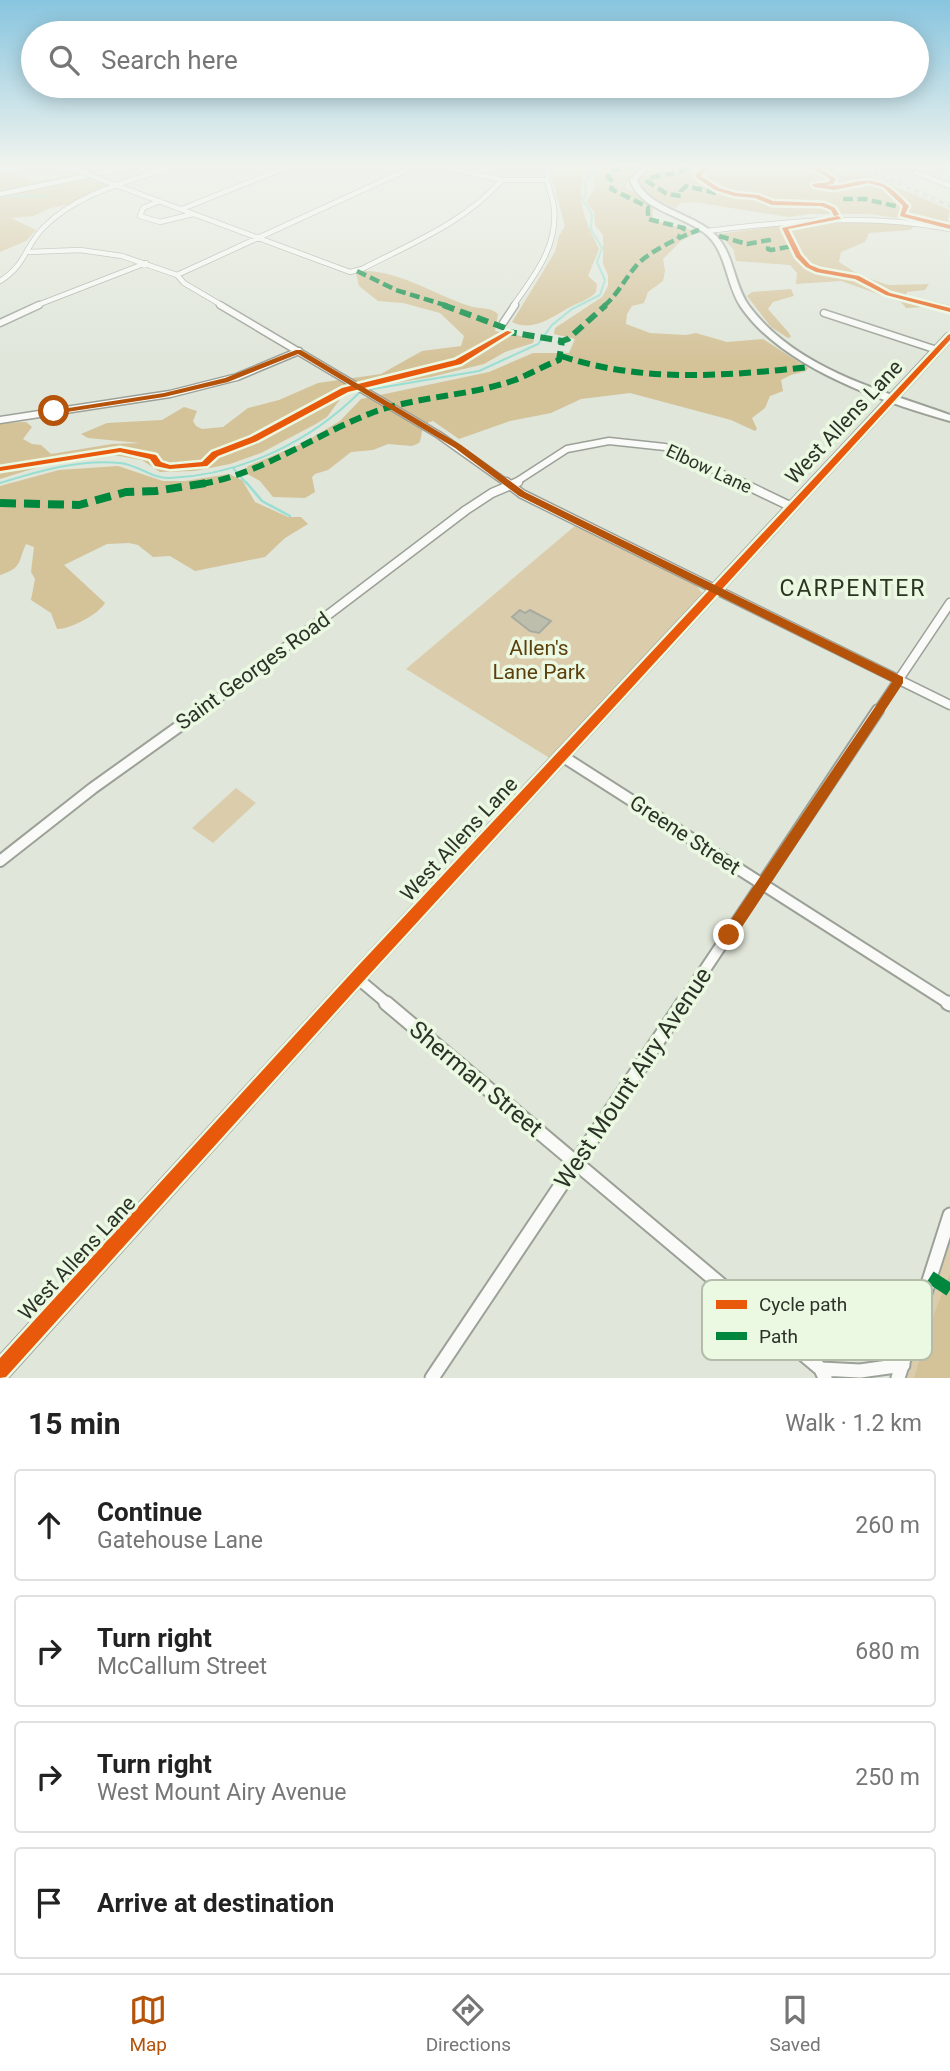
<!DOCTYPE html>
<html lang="en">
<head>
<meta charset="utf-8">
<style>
	body { margin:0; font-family:Roboto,sans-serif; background:#f6f6f6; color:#222 }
	.stop { position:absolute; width:21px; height:21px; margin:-16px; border:5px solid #b45309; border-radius:50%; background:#fff }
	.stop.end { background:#b45309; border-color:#fff; box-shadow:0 2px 7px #0008 }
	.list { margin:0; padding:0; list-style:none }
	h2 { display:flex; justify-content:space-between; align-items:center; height:91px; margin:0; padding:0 28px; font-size:30px }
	h2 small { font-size:23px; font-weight:400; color:#767676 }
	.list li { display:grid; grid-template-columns:46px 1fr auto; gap:21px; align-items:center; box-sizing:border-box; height:112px; margin:0 14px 14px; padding:0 14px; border:2px solid #e0e0e0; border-radius:7px }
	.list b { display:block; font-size:26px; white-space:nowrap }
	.list p { margin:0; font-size:23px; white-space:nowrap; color:#767676 }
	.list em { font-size:23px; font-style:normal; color:#767676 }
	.icon { flex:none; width:38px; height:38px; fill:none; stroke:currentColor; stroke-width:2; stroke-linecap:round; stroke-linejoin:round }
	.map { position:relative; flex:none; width:950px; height:1378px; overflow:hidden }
	.search { position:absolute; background:#fff; box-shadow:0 4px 18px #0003; left:21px; right:21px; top:21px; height:77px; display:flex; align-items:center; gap:18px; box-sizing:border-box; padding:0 24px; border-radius:38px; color:#767676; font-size:26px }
	.sheet { height:595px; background:#fff }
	nav { display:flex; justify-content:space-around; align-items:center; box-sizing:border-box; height:98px; border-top:2px solid #e0e0e0; background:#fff; font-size:19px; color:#767676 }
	nav a { display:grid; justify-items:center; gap:4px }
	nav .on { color:#b45309 }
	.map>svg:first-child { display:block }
	.green { fill:#dbcdac }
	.forest { fill:#d4c299 }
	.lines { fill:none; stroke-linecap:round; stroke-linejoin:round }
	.stream-far1 { stroke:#99ded2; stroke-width:2 }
	.stream { stroke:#99ded2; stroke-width:2.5 }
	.building { fill:#bdbfac; stroke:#a8aba0; stroke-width:2 }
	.street-far4-casing { stroke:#9ca198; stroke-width:6 }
	.street-far3-casing { stroke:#9ca198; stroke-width:9 }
	.street-far2-casing { stroke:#9ca198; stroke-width:11 }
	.street-far1-casing { stroke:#9ca198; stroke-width:14 }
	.street-casing { stroke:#9ca198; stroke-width:17 }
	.secondary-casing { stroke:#9ca198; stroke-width:4 }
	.primary-casing { stroke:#9ca198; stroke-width:4 }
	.street-far4 { stroke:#fafbf9; stroke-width:4.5 }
	.street-far3 { stroke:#fafbf9; stroke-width:6 }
	.street-far2 { stroke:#fafbf9; stroke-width:8 }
	.street-far1 { stroke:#fafbf9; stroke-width:10 }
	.street { stroke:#fafbf9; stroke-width:13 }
	.secondary { fill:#fafbf9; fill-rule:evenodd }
	.primary { fill:#fafbf9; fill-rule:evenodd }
	.rail-casing { stroke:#c9cbc7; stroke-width:3.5 }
	.rail { stroke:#ecf9e2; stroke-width:2; stroke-dasharray:4.5; stroke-linecap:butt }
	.street-bridge-casing { stroke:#9ca198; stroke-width:6; stroke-linecap:butt }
	.street-bridge { stroke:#fafbf9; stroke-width:4.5 }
	.quiet-far3 { stroke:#00873e; stroke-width:4.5; stroke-dasharray:10 4.5; stroke-linecap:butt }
	.quiet-far2 { stroke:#00873e; stroke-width:6; stroke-dasharray:12 6; stroke-linecap:butt }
	.quiet-far1 { stroke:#00873e; stroke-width:8; stroke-dasharray:16 8; stroke-linecap:butt }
	.quiet { stroke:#00873e; stroke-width:13; stroke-dasharray:26 13; stroke-linecap:butt }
	.cycleway-casing { stroke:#ecf9e2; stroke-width:5 }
	.cycleway { fill:#e8590c; fill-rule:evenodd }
	.route { fill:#b45309 }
	.labels { text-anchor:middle; stroke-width:7; stroke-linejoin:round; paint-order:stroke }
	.far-street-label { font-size:18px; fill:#2d3229; stroke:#ecf9e2 }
	.street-label { font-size:21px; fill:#2d3229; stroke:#ecf9e2 }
	.park-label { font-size:21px; fill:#5b400d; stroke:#ecf9e2 }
	.neighbourhood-label { font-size:23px; letter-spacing:2px; fill:#2a3522; stroke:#ecf9e2 }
	.near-street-label { font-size:24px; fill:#2d3229; stroke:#ecf9e2 }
	.key { fill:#ecf9e2; stroke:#b3bdaa; stroke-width:2 }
	.key-label { font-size:19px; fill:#2d3229 }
</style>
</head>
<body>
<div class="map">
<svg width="950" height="1378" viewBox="0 0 950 1378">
	<rect width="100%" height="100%" fill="#e0e6da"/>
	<!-- green -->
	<path class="green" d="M 576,525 L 696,585 L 702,593 L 551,759 L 406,669 Z
		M 236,788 L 256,803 L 213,843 L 192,828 Z
		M 950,1243 L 950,1378 L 907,1378 Z"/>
	<!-- forest -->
	<path class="forest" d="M 554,167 L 585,167 C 576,204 583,214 599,249 L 588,276 L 597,284 L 596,292 C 589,300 577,303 568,308 C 551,318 532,332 512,322 L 555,252 L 559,236 L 565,226 L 550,171 Z
		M 602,167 L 638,167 L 631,173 L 626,187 L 653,207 L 652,220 L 698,232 L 681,241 L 663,259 L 665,271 L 663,281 L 648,292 L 644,303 L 632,306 L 627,314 L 626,324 L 650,333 L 686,335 L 696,333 L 727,342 L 763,339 L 808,368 L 806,371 L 791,375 L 781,380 L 783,391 L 770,396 L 765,408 L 752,418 L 757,429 L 755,431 L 731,420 L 630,393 L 581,399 L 551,413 L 510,421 L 459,439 L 433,421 C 418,424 424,435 419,443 L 412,446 L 388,444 L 373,450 L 351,452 L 328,470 L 315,474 L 312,477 L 315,492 L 305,498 L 273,497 L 260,481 L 244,472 L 248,466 L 301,444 L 340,421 L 361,399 L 489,372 L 533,353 L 569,353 L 575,339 L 554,334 L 555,328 L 602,297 L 608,286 L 608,275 L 603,264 L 603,235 L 595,225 L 594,212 L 586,202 L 595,187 L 593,181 Z
		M 650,167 L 850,167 L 950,210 L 948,219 L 950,226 L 870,214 L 810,214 L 788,217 L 694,202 L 681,203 L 675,208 L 648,195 L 640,187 L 639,179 Z
		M 64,170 L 84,176 L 0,192 L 0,172 L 20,171 L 20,175 L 32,181 L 57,178 L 60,174 L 57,172 Z
		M 87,177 L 111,186 L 71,204 L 50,208 L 33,216 L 11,218 L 36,230 L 26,241 L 0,252 L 0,195 Z
		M 828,219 L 915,225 L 910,230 L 869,233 L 865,242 L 841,252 L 839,262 L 859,275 L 888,285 L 929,284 L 925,290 L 907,292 L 906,295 L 950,305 L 950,314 L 924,307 L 906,308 L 901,302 L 841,281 L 796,284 L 797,273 L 790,265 L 736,261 L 733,249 L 719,234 Z
		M 363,271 C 400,270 438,297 473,307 C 483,309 490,307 498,314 L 495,331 L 530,338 L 534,340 L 533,343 L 505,352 L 484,364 L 431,377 L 353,390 L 341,398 L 327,417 L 314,425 L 261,453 L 230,464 L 194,471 L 160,472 L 142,460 L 113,455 L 45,465 L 0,479 L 0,423 L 26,422 L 32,427 L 23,439 L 32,444 L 41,445 L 51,454 L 112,444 L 140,443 L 88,438 L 81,434 L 107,423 L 162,420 L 184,407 L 197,411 L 193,421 L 196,426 L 202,429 L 223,427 L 248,408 L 279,400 L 318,383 L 381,374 L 422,351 L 461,346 L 464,336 L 440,313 L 403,303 L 378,301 L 359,286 L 356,274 Z
		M 791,289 L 794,296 L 773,302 L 768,309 L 789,333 L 791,337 L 788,338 L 771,327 L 747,296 L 752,292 Z
		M 118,466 L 163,481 L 185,481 L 229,474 L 242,480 L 255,502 L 288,517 L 301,517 L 308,524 L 285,538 L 265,557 L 195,571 L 170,556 L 153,557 L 138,545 L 129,543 L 107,544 L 64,565 L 105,603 C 98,615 70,629 57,629 L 51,613 L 31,600 L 35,579 L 31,572 L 34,547 L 26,544 C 18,561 23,568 0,575 L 0,486 L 59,470 Z
		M 950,1274 L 950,1378 L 914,1378 L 930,1324 Z"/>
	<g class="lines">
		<!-- stream-far1 -->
		<path class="stream-far1" d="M 0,196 L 45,196
			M 367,390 L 479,371 L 538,344 L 552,325 L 572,309 L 600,295 L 605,280 L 597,262 L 602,248 L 591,229 L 592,214 L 582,199 L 586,195 L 585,180 L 600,167
			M 233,468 L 247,484
			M 0,483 C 39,471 79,459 120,463 C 139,465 152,479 170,478 C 241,475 310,442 360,392"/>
		<!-- stream -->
		<path class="stream" d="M 246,482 L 262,501 L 290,516"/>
	</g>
	<!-- building -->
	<path class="building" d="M 520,610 L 525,613 L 530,610 L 551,621 L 539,633 L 530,631 L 512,617 Z"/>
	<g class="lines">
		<defs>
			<path id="street-far4" d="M 69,167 L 80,171
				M 444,167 L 502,180 L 545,180
				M 0,170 L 33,167
				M 915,172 L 950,186
				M 110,183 L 350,272 L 362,269 C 412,243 464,223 502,180
				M 0,194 L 129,167
				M 160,201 L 143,208 L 140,216 L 160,222 L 193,214
				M 182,209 L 287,167
				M 707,231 C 789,221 868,213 950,229
				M 29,252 L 80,250 L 122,256 L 177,275 L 184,283 L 223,306
				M 177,275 L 413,167
				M 0,281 C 27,264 24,247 44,227 C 78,193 127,182 171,167
				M 35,306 L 146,263
				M 513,306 C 534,276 558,247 554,208 C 552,192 544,183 549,167"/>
			<path id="street-far3" d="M 220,305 L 439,435 L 508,484
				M 824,313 L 937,350
				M 0,323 L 39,305
				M 503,323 L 515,305
				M 0,420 L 170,394 L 237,377 L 299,351
				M 513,484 L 567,449 L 609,441 L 665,447 L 744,484"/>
			<path id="street-far2" d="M 506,482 L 522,494 L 950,705
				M 740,482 L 792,507
				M 200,712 L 466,510 L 492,493 L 518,482
				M 877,712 L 950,603"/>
			<path id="street-far1" d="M 562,756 L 950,1004
				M 0,861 L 93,788 L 202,710
				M 357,978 L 388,1004
				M 682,1004 L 878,710"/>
			<path id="street" d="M 386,1003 L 821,1369 L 825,1378
				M 948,1003 L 950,1004
				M 821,1369 L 860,1371 L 903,1365
				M 432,1378 L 683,1003
				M 898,1378 L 950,1215"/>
			<path id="secondary" d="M 947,334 L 950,334 L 950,341 L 368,977 L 7,1378 L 0,1378 L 0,1356 L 356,967 Z"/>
			<path id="primary" d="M 642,167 L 648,167 L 637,180 C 646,206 691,214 711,231 C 735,250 732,283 749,306 C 796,369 880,390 950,415 L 950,421 C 882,402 782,367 741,307 C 726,285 727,253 707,235 C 684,215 640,211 630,180 Z"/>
		</defs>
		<!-- street-far4 casing -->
		<use href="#street-far4" class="street-far4-casing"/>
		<!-- street-far3 casing -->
		<use href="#street-far3" class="street-far3-casing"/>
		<!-- street-far2 casing -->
		<use href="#street-far2" class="street-far2-casing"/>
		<!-- street-far1 casing -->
		<use href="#street-far1" class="street-far1-casing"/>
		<!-- street casing -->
		<use href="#street" class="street-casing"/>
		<!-- secondary casing -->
		<use href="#secondary" class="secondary-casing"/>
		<!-- primary casing -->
		<use href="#primary" class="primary-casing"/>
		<!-- street-far4 -->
		<use href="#street-far4" class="street-far4"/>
		<!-- street-far3 -->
		<use href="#street-far3" class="street-far3"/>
		<!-- street-far2 -->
		<use href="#street-far2" class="street-far2"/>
		<!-- street-far1 -->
		<use href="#street-far1" class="street-far1"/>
		<!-- street -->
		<use href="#street" class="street"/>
		<!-- secondary -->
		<use href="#secondary" class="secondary"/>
		<!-- primary -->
		<use href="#primary" class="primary"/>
		<defs>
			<path id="rail" d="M 861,167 L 950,206"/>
		</defs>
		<!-- rail casing -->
		<use href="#rail" class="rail-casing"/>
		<!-- rail -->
		<use href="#rail" class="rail"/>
		<defs>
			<path id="street-bridge" d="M 80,171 L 110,183"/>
		</defs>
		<!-- street-bridge casing -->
		<use href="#street-bridge" class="street-bridge-casing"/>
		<!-- street-bridge -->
		<use href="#street-bridge" class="street-bridge"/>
		<!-- quiet-far3 -->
		<path class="quiet-far3" d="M 636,167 L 611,170 L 608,177 L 613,182 L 611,189 L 648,207 L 648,219 L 684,228 L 678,239
			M 687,167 L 684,171 L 648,178 L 647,181 L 667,194 L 681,196 L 681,191 L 686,186 L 716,193
			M 843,199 L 865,199 L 904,208
			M 719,236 L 747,244 L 769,240 L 768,249 L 771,250 L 793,246
			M 357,271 L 396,290 L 448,306
			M 604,306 C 618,294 624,280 636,266 C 646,253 683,235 699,230"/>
		<!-- quiet-far2 -->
		<path class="quiet-far2" d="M 443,305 L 505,328
			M 506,335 L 509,332 L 562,341 L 568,339 L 606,305
			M 561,356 C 642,383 726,376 809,367
			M 201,484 C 260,475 318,433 374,412 C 419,396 470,396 515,380 C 530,374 544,366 559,360 L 562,341"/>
		<!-- quiet-far1 -->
		<path class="quiet-far1" d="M 0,503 L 79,505 L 126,492 L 156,491 L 213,482"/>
		<!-- quiet -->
		<path class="quiet" d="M 930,1277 L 950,1290"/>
		<defs>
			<path id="cycleway" d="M 704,167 L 710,167 L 701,176 L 719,188 L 736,193 L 758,195 L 773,201 L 824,203 L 835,208 L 839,215 L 834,216 L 831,210 L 821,206 L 772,205 L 755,198 L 734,196 L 715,190 L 695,177 L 696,173 Z
				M 793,167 L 819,168 L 836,179 L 833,184 L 826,185 C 836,187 845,184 854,182 C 881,177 891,187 909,206 L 905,214 L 950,225 L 950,229 L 900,216 L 903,206 L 883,187 L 869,183 L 834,190 L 814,187 L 812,184 L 829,182 L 830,179 L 816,170 Z
				M 838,216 L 841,218 L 840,219 L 788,229 L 801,255 L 810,265 L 820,269 L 859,276 L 890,293 L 950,308 L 950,312 L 886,295 L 855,279 L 816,272 L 806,267 L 796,257 L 782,228 Z
				M 507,331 L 512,332 L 461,364 L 348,392 L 257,441 L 218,456 L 207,466 L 170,469 L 155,466 L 150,459 L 120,452 L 0,471 L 0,467 L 120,448 L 156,455 L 161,462 L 170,465 L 202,462 L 212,452 L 251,437 L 342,388 L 455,360 Z
				M 950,334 L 950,340 L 367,977 L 6,1377 L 0,1378 L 0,1358 L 357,967 L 948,335 Z"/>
		</defs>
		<!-- cycleway casing -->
		<use href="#cycleway" class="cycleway-casing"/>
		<!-- cycleway -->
		<use href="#cycleway" class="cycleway"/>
	</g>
	<!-- sky -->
	<linearGradient id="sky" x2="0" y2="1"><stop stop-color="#88c5df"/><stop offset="0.46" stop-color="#f1f4ee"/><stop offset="1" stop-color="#f1f4ee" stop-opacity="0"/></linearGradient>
	<rect width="950" height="360" fill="url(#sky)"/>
	<!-- route -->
	<path class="route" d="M 296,350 L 301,350 L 461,445 L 525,492 L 903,677 L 903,683 L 734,939 L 724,939 L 724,930 L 892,682 L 519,496 L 455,448 L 298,354 L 228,382 L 164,397 L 54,414 L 49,411 L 164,393 L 225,378 Z"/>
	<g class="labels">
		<!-- far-street labels -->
		<g class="far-street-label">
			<text transform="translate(709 469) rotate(25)" y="6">Elbow Lane</text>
		</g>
		<!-- street labels -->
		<g class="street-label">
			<text transform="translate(844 422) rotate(-47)" y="7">West Allens Lane</text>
			<text transform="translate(253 671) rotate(-36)" y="7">Saint Georges Road</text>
			<text transform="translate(685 835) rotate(33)" y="7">Greene Street</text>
			<text transform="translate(459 839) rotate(-47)" y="7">West Allens Lane</text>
			<text transform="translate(77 1258) rotate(-47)" y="7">West Allens Lane</text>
		</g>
		<!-- park labels -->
		<g class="park-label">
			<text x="539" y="655">Allen's<tspan x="539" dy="24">Lane Park</tspan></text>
		</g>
		<!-- neighbourhood labels -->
		<g class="neighbourhood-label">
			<text x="853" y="596">CARPENTER</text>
		</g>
		<!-- near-street labels -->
		<g class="near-street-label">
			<text transform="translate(633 1078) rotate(-56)" y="8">West Mount Airy Avenue</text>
			<text transform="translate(476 1079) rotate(40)" y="8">Sherman Street</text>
		</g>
	</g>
	<!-- legend -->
	<rect x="702" y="1280" width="230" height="80" rx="10" class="key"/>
	<rect x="716" y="1300" width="31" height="9" fill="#e8590c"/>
	<rect x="716" y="1332" width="31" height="8" fill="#00873e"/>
	<g class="key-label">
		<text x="759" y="1311">Cycle path</text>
		<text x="759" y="1343">Path</text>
	</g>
</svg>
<div class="stop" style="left:54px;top:411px"></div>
<div class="stop end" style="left:729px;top:935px"></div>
<div class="search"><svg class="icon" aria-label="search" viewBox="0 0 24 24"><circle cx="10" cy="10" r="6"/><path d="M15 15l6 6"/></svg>Search here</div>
</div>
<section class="sheet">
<h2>15 min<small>Walk · 1.2 km</small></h2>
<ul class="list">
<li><svg class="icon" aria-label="ahead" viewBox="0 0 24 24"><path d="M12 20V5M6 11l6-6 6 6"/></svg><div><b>Continue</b><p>Gatehouse Lane</p></div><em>260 m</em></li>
<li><svg class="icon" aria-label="right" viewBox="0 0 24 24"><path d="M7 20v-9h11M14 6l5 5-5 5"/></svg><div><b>Turn right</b><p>McCallum Street</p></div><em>680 m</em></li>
<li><svg class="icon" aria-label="right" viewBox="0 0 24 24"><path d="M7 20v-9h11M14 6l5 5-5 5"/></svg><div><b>Turn right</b><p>West Mount Airy Avenue</p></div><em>250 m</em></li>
<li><svg class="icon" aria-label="arrive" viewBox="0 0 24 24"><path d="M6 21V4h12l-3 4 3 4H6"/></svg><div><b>Arrive at destination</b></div></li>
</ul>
</section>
<nav>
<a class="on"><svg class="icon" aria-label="map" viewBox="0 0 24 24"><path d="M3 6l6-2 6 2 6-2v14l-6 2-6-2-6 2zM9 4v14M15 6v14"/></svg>Map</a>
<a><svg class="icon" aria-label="directions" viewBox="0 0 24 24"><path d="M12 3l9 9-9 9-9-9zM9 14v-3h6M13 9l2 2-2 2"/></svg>Directions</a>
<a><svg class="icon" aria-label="saved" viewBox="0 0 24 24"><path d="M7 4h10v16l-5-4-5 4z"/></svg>Saved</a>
</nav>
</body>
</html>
